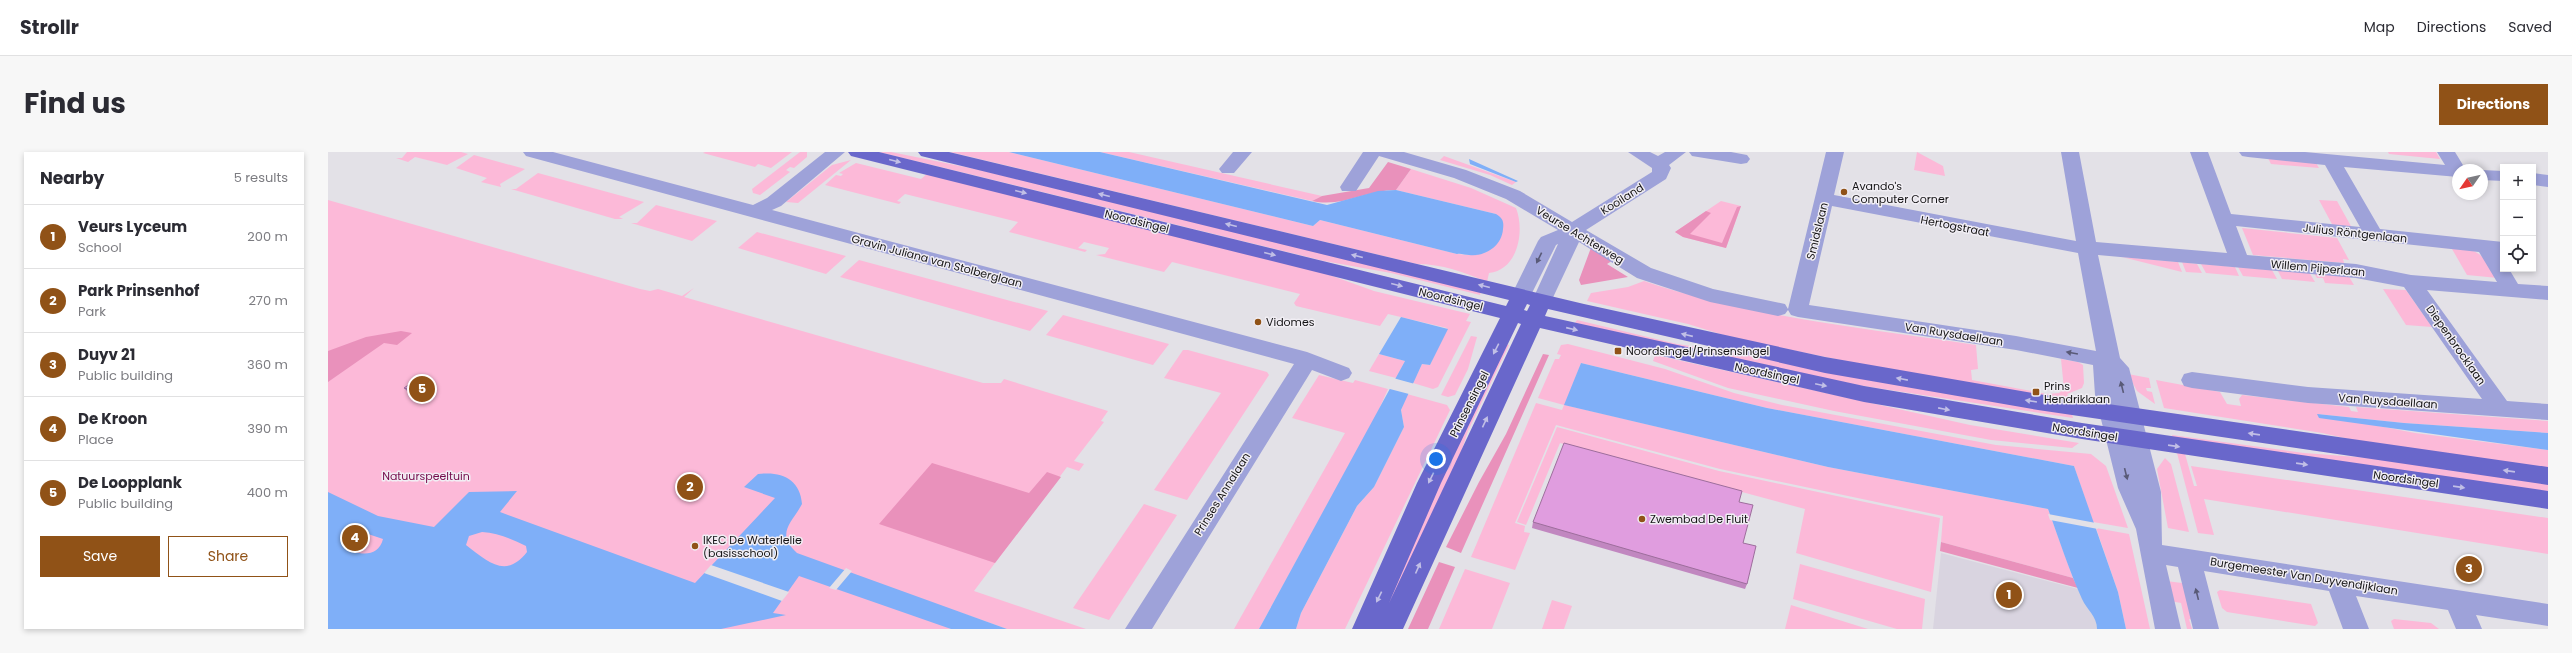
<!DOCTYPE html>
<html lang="en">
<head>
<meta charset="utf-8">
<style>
	body { margin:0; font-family:Poppins,sans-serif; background:#f7f7f7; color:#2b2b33 }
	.controls { position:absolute; right:12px; top:12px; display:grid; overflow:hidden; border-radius:0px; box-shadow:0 2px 6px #0003 }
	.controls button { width:36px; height:36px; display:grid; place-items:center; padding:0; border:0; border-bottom:1px solid #e1e1e2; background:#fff; color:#2b2b33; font:20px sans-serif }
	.compass { position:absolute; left:2124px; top:12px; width:36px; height:36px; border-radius:50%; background:#fff; box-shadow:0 2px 6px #0003; rotate:236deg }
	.you { position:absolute; left:1108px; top:307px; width:14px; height:14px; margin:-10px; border:3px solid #fff; border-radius:50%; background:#1a73e8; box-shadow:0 0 0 6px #1a73e833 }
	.badge { display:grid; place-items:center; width:26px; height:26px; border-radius:50%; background:#905217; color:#fff; font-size:13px; font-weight:700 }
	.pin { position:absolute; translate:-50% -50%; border:2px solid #fff; box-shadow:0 1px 4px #0006 }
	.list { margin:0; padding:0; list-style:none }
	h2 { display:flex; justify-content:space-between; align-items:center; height:52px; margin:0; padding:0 16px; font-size:17px }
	h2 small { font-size:13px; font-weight:400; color:#7c7c81 }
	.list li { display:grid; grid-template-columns:26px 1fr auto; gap:12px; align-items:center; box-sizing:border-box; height:64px; padding:0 16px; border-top:1px solid #e1e1e2 }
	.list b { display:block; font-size:15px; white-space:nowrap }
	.list p { margin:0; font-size:13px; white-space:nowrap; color:#7c7c81 }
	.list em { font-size:13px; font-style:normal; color:#7c7c81 }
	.actions { display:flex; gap:8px; padding:12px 16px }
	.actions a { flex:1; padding:9px 0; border:1px solid #905217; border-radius:0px; text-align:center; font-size:14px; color:#905217 }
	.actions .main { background:#905217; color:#fff }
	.icon { flex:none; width:22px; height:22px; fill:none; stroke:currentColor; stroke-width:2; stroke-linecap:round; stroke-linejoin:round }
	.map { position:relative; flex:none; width:2220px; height:477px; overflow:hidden; border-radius:0px }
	header { display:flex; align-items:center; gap:24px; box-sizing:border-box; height:56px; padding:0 20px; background:#fff; border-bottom:1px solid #e1e1e2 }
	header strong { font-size:19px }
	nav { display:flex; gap:22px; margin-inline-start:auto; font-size:14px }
	.intro { display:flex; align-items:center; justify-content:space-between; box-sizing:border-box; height:96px; padding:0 24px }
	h1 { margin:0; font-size:28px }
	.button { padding:10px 18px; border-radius:0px; background:#905217; color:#fff; font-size:14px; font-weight:700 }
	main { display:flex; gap:24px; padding:0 24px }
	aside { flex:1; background:#fff; border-radius:0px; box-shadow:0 2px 6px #0003 }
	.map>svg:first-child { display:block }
	.built { fill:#d9d4e0 }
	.green { fill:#fcb9d8 }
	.forest { fill:#e991bb }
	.water { fill:#7faff8; fill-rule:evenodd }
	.pier { fill:#e3e1e7 }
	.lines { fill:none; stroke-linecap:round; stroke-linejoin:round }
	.minor { fill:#9ea2d9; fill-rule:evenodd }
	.major { fill:#6967cb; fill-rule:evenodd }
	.wall { fill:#c187c0 }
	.shaded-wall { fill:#9d6e9c }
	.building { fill:#e09ddf; stroke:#9d6e9c }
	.oneway { fill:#c1bfe6 }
	.oneway2 { fill:#595a77 }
	.poi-dot { fill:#905217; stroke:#f1eef4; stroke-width:1.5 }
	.labels { text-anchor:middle; stroke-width:3; stroke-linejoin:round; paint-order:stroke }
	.poi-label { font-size:11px; fill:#141315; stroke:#f1eef4; text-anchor:start }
	.street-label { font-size:11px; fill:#141315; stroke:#f1eef4 }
	.park-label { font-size:11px; fill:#750c4c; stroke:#f1eef4 }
</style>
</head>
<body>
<header>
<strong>Strollr</strong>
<nav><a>Map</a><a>Directions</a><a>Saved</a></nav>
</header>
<div class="intro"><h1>Find us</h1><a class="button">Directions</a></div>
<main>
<aside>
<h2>Nearby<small>5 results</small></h2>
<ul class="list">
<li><span class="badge">1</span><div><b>Veurs Lyceum</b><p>School</p></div><em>200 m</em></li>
<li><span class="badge">2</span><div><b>Park Prinsenhof</b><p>Park</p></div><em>270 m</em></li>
<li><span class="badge">3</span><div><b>Duyv 21</b><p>Public building</p></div><em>360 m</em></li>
<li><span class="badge">4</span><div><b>De Kroon</b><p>Place</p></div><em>390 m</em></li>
<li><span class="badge">5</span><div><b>De Loopplank</b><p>Public building</p></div><em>400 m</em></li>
</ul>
<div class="actions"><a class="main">Save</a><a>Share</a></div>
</aside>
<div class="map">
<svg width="2220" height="477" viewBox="0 0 2220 477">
	<rect width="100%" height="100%" fill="#e3e1e7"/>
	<!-- built -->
	<path class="built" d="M 1613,401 L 1750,437 L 1768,468 L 1769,477 L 1605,477 Z"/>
	<!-- green -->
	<path class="green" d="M 79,0 L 133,0 L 140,2 L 119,13 L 87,5 L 80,10 L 68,6 L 74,6 Z
		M 377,0 L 464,0 L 443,16 L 430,12 L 427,15 L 375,1 Z
		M 472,0 L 479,0 L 479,5 L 466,16 L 462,15 L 458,18 L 462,20 L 432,43 L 425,41 L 424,37 Z
		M 551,0 L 563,0 L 652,18 L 1153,140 L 1152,143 L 1063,121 L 996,109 Z
		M 622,0 L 681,0 L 985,74 L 992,68 L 1129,102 L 1142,103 L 1159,100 L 1168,62 L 1068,38 L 1083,17 L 1143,36 L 1188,56 C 1197,79 1190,118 1161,121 L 1159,130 C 1136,120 1114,112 1089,112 Z
		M 772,0 L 801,0 L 994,44 L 984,49 Z
		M 1589,0 L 1615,14 L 1617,24 L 1586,18 Z
		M 2060,0 L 2108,0 L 2112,7 L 2061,2 Z
		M 146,3 L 197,17 L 172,32 L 173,35 L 153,30 L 159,26 L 128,16 Z
		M 1116,4 L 1188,30 L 1184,33 L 1162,23 L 1112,8 Z
		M 1940,6 L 1988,11 L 1991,16 L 1943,12 Z
		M 523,8 L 470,51 L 458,50 L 504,13 Z
		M 528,11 L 593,27 L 599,22 L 996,121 L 1046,139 L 1142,162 L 1138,169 L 1143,170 L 1110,235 L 1105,237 L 1085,231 L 1094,212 L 1102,213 L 1119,176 L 1060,162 L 1052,174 L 968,154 L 966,151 L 972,142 L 844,110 L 836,120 L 768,103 L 777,102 L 781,96 L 756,90 L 750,96 L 759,98 L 757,100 L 681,80 L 690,70 L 577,42 L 569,49 L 573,50 L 571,52 L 497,33 L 508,23 L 513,24 L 515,22 L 511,21 Z
		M 210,21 L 316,50 L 291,65 L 295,67 L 287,67 L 183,37 L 188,37 Z
		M 0,48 L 312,137 L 322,139 L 330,137 L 354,144 L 366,136 L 356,145 L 655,231 L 673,231 L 676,227 L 780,259 L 773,269 L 776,270 L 746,309 L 756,312 L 751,319 L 739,315 L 646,439 L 758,477 L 679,477 L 631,460 L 620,476 L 623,477 L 0,477 Z
		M 1991,48 L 2009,49 L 2024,76 L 2005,74 Z
		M 1393,49 L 1413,54 L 1398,96 L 1355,85 L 1347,80 Z
		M 328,53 L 389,69 L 364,89 L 303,71 L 309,71 Z
		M 1914,76 L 2009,86 L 2021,108 L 2015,107 L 2016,111 L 1925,103 Z
		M 429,80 L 518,104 L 498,122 L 410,96 Z
		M 2112,96 C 2149,98 2149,94 2170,126 L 2139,123 L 2124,97 Z
		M 1794,105 L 1850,110 L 1854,120 Z
		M 531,108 L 720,159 L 702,179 L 512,125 Z
		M 1854,110 L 1869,112 L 1874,121 L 1858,120 Z
		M 1873,112 L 1907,115 L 1911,124 L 1878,121 Z
		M 1910,115 L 1944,118 L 1949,127 L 1915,124 Z
		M 1949,117 L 1981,120 L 1987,130 L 1954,127 Z
		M 1986,121 L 2020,123 L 2026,133 L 1997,131 L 1995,126 L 1989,126 Z
		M 1316,129 C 1423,165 1536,176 1648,193 L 1650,217 L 1643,218 L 1644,228 L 1719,242 L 1731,241 L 1736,237 L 1733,207 L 1750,210 L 1755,213 L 1756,231 L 1754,236 L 1739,242 L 1742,246 L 1726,247 L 1590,224 L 1405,186 L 1360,172 L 1259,149 L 1263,141 L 1300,135 Z
		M 2055,137 L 2078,138 L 2104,175 L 2078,173 Z
		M 735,163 L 841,192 L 825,213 L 718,183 Z
		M 1249,168 L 1349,192 L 1417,202 L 1744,262 L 1745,266 L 1516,231 L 1247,171 Z
		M 1143,184 L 1149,185 L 1140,217 L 1127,243 L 1120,245 L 1113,243 Z
		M 1174,191 L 1181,193 L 1140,279 L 1118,347 L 1071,445 L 1042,477 Z
		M 1240,192 L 1337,217 L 1406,241 L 1454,253 L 1668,293 L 1763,302 L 1778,314 L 1800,376 L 1765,370 L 1746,314 L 1439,256 L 1253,211 L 1237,253 L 1500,315 L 1720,357 L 1745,426 L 1613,390 L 1615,364 L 1392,317 L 1228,273 L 1187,371 L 1197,374 L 1196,380 L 1202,381 L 1187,418 L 1143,405 L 1208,251 L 1234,258 L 1236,253 L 1210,246 L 1227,207 L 1231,207 L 1233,203 L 1229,202 L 1233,193 Z
		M 855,198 L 860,198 L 939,220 L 941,223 L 859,348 L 826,338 L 893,241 L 836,226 Z
		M 1051,202 L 1077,209 L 1068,226 L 1041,219 Z
		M 1327,203 L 1642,273 L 1751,291 L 1744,296 L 1663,288 L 1506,259 L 1400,236 L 1325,209 Z
		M 1800,222 L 1821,226 L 1823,236 L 1818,236 L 1819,239 L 1824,240 L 1827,252 L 1809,239 Z
		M 991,223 L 1025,231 L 1027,228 L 1060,237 L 1048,264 L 931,477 L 906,477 L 1017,281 L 964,266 Z
		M 1828,228 L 1892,240 L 1899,252 L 1913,254 L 1911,247 L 1914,243 L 2021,255 L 2023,259 L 2030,260 L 2028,255 L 2220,269 L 2220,281 L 2076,271 L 1989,262 L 2087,281 L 2220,298 L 2220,317 L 2039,291 L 1994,281 L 1836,256 Z
		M 1079,242 L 1119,253 L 1122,258 L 1017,477 L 968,477 L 973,461 L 1029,354 L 1046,335 L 1076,275 L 1073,258 Z
		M 1229,275 L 1391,319 L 1612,366 L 1603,440 L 1468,401 L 1477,357 L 1232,291 L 1198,373 L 1189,370 Z
		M 1844,283 L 1976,301 L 2055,307 L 2220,331 L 2220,340 L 1845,286 Z
		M 1849,301 L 1857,302 L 1866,334 L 1869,334 L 1863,314 L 2220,366 L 2220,402 L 1876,347 L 1886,383 L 1870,381 Z
		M 1837,306 L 1843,312 L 1861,380 L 1840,376 L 1829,317 Z
		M 816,352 L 849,363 L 781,468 L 745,456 Z
		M 1768,376 L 1801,382 L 1822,477 L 1798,477 L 1790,440 Z
		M 1472,412 L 1597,447 L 1594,477 L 1569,477 L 1465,447 Z
		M 1137,417 L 1182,431 L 1164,477 L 1111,477 Z
		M 1838,429 L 1862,432 L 1872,469 L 1861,467 L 1864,477 L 1859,477 L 1853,451 L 1842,449 Z
		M 1892,438 L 1983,452 L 1990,471 L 1987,474 L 1899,460 L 1894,456 L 1889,440 Z
		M 1224,448 L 1244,454 L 1236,477 L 1214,477 Z
		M 1463,453 L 1540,477 L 1457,477 Z
		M 2066,467 L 2103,471 L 2111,477 L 2066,477 L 2063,469 Z"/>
	<!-- forest -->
	<path class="forest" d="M 1060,10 L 1083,17 L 1068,38 C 1038,38 1014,56 984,49 L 994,44 L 1041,36 Z
		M 1413,54 L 1398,96 L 1355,85 L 1347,80 L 1378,59 L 1383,61 L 1362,82 L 1394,91 L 1409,55 Z
		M 1264,93 L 1287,107 L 1279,112 L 1300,125 L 1253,133 L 1251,128 Z
		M 73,179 L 84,181 L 69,193 L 56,191 L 0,230 L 0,199 L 38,185 Z
		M 1215,202 L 1221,203 L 1133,401 L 1118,395 L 1151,330 L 1178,282 Z
		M 604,311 L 701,341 L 719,320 L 733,325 L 667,411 L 551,372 Z
		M 1613,390 L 1745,426 L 1750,436 L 1612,399 Z
		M 1111,410 L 1127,415 L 1100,477 L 1080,477 Z"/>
	<!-- water -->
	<path class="water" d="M 681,0 L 772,0 L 999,53 L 1050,39 L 1068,38 L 1168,62 C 1175,66 1176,70 1175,77 C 1174,94 1157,105 1141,103 C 1137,103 1133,101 1129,102 L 992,68 L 985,74 Z
		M 1141,7 L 1190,29 L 1188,30 L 1142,12 Z
		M 1073,165 L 1120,177 L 1102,213 L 1094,212 L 1073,258 L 1076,275 L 1046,335 L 1029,354 L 973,461 L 968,477 L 931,477 L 1077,209 L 1051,202 Z
		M 1253,211 L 1439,256 L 1746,314 L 1790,440 L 1798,477 L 1769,477 C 1769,464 1759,458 1754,447 C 1741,418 1731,387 1720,357 L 1500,315 L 1236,253 Z
		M 1989,262 L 2076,271 L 2220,281 L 2220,298 L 1991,266 Z
		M 430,322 C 454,319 472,327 474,352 C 464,371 447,381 469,401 L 679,477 L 623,477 L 471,424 L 445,461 L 458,463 L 393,477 L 0,477 L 0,340 L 50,364 L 106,375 L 141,340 L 189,339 L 172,360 L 367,431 L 447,346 L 416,335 ZM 31,379 L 55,387 C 50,407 29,403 15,395 L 14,386 L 23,380 ZM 154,380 C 170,381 184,387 198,394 L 199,400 C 178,427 160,410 138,393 L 141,384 Z"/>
	<!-- pier -->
	<path class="pier" d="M 1065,226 L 1087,232 L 1081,242 L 1058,236 Z
		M 1720,362 L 1768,371 L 1770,377 L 1722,368 Z
		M 383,413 L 461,440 L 454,449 L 376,421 Z
		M 518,416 L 524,419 L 508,438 L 501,436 Z"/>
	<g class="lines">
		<!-- minor -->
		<path class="minor" d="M 195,0 L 225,0 L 425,53 L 439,46 L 497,0 L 517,0 L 453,54 L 444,58 L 979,200 L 1021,216 L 1024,221 L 1021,226 L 1013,229 L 984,218 L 824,477 L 797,477 L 966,212 L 198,4 Z
			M 905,0 L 924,0 L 906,21 L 894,21 L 891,17 Z
			M 1035,0 L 1076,0 L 1138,18 L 1192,39 L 1244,70 L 1324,20 L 1324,16 L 1300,0 L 1322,0 L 1330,4 L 1337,0 L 1358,0 L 1341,13 L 1343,16 L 1338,27 L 1258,78 L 1323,116 L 1385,137 L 1457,152 L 1460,157 L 1498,0 L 1516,0 L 1506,43 L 1748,89 L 1733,0 L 1751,0 L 1768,90 L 1899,101 L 1862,0 L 1880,0 L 1903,62 L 2032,75 L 1997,13 L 1920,5 L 1914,4 L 1911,0 L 1977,0 L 2117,13 L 2109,0 L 2127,0 L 2138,18 L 2130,18 L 2130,25 L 2016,15 L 2052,77 L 2175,90 L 2175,102 L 2172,102 L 2175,107 L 2175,117 L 2181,117 L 2190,132 L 2220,134 L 2220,148 L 2099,138 L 2179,249 L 2220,252 L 2220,268 L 1980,251 L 1864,236 L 1856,234 L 1853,228 L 1856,222 L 1864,220 L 1980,235 L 2154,247 L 2076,135 L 2028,126 L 1770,103 L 1792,206 L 1801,216 L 1833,340 L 1834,393 L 2220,452 L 2220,474 L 2148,463 L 2154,477 L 2128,477 L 2120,458 L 2028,444 L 2041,477 L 2015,477 L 2001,439 L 1876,419 L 1891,477 L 1865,477 L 1850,415 L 1838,413 L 1853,477 L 1827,477 L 1808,377 L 1790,336 L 1767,243 L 1765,213 L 1688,198 L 1470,165 L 1463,163 L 1460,158 L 1457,162 L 1450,164 L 1382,150 L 1309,126 L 1251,90 L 1221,154 L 1214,156 L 1207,154 L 1204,149 L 1230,92 L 1228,93 L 1200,149 L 1193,151 L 1186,149 L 1183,144 L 1210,89 L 1213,85 L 1230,78 L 1178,47 L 1126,26 L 1051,4 L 1028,39 L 1014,39 L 1012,35 ZM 1504,54 L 1750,101 L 1768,199 L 1688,184 L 1481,153 ZM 1908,74 L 2151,100 L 2169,130 L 2083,123 L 2028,112 L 1919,103 Z
			M 1361,0 L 1403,0 L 1419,3 L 1422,7 L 1419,11 L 1413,12 L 1370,5 L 1364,4 Z
			M 2152,18 L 2154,18 L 2175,19 L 2175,29 L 2154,28 L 2154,18 Z
			M 2205,21 L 2220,23 L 2220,35 L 2205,33 Z"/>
		<!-- major -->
		<path class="major" d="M 520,0 L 551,0 L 1178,154 L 1181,148 L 593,4 L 590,0 L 621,0 L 1256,152 L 1497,205 L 1710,242 L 2220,315 L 2220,333 L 1710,258 L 1497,221 L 1220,157 L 1217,164 L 1536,234 L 1754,271 L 2220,339 L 2220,357 L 1754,287 L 1536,250 L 1212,176 L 1075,477 L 1024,477 L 1089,331 L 1172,166 L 523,4 ZM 1199,152 L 1202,153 L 1199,159 L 1196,158 ZM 1190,171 L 1193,172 L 1061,451 L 1113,331 Z"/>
	</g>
	<!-- wall -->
	<path class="wall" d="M 108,235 L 95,245 L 79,239 L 76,236 Z
		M 1411,350 L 1419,432 L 1417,437 L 1204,376 L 1205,370 Z"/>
	<!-- shaded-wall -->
	<path class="shaded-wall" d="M 106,232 L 108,235 L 95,245 L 93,242 Z"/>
	<!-- building -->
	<path class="building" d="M 89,227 L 106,232 L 93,242 L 76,236 Z
		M 1236,291 L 1414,339 L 1411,350 L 1425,353 L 1415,391 L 1428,394 L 1419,432 L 1205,370 Z"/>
	<!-- one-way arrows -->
	<defs><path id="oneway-solid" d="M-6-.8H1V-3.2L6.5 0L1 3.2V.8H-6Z"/></defs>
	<g class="oneway">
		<use href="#oneway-solid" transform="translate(567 9) rotate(14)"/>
		<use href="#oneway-solid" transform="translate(693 40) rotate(14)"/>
		<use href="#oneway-solid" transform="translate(776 43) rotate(-166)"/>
		<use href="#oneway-solid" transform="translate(903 73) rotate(-166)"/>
		<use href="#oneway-solid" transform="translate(942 102) rotate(14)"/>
		<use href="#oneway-solid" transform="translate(1029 104) rotate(-166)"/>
		<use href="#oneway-solid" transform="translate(1069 133) rotate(14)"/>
		<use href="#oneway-solid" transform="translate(1156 134) rotate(-166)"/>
		<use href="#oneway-solid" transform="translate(1244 177) rotate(13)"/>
		<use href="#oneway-solid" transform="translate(1359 183) rotate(-167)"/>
		<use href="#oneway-solid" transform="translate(1168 197) rotate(117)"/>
		<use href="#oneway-solid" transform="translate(1574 227) rotate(-169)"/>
		<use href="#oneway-solid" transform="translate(1493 233) rotate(12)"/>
		<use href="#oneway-solid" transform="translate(1703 249) rotate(-171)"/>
		<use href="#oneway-solid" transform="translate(1616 257) rotate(11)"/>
		<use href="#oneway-solid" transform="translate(1157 270) rotate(-65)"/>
		<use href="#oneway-solid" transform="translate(1926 282) rotate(-172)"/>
		<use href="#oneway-solid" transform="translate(1846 294) rotate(8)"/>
		<use href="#oneway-solid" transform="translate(1974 312) rotate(8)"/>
		<use href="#oneway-solid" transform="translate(2181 319) rotate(-172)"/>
		<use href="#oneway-solid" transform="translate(1103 326) rotate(116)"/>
		<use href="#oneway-solid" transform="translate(2131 335) rotate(8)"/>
		<use href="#oneway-solid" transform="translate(1090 416) rotate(-66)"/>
		<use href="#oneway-solid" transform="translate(1051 445) rotate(116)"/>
	</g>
	<g class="oneway2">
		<use href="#oneway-solid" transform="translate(1211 106) rotate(116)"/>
		<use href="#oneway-solid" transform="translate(1744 201) rotate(-170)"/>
		<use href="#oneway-solid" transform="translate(1794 235) rotate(-104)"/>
		<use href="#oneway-solid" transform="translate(1798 322) rotate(76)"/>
		<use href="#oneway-solid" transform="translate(1869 442) rotate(-104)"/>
	</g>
	<!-- markers -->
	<g class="poi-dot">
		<circle cx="1516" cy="40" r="4"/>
		<circle cx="930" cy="170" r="4"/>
		<rect x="1286" y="195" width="8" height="8" rx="2"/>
		<rect x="1704" y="236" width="8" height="8" rx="2"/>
		<circle cx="1314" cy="367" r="4"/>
		<circle cx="367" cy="394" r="4"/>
	</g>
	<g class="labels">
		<!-- poi labels -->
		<g class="poi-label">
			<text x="1524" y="38">Avando's<tspan x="1524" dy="13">Computer Corner</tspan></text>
			<text x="938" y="174">Vidomes</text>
			<text x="1298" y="203">Noordsingel/Prinsensingel</text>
			<text x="1716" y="238">Prins<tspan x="1716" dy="13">Hendriklaan</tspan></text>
			<text x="1322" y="371">Zwembad De Fluit</text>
			<text x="375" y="392">IKEC De Waterlelie<tspan x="375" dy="13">(basisschool)</tspan></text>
		</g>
		<!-- street labels -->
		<g class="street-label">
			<text transform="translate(1294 47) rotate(-32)" y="4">Kooiland</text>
			<text transform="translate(809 69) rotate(14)" y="4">Noordsingel</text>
			<text transform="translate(1627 74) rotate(11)" y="4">Hertogstraat</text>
			<text transform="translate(1489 79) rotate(-76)" y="4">Smidslaan</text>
			<text transform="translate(2027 81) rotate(6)" y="4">Julius Röntgenlaan</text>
			<text transform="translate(1252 83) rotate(31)" y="4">Veurse Achterweg</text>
			<text transform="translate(609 109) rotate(15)" y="4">Gravin Juliana van Stolberglaan</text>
			<text transform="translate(1990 116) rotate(5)" y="4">Willem Pijperlaan</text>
			<text transform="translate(1123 147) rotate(14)" y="4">Noordsingel</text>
			<text transform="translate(1626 182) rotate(9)" y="4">Van Ruysdaellaan</text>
			<text transform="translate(2128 193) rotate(55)" y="4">Diepenbrocklaan</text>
			<text transform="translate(1439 221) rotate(12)" y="4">Noordsingel</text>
			<text transform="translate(2060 249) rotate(4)" y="4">Van Ruysdaellaan</text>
			<text transform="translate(1141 252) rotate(-63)" y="4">Prinsensingel</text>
			<text transform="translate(1757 280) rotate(9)" y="4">Noordsingel</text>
			<text transform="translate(2078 327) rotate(8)" y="4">Noordsingel</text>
			<text transform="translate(894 342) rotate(-58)" y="4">Prinses Annalaan</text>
			<text transform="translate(1976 424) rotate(9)" y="4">Burgemeester Van Duyvendijklaan</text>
		</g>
		<!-- park labels -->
		<g class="park-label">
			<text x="98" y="328">Natuurspeeltuin</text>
		</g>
	</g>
</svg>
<div class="controls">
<button>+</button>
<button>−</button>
<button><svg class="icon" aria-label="locate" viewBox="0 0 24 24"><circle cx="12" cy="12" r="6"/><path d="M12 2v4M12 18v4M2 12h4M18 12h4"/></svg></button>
</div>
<svg class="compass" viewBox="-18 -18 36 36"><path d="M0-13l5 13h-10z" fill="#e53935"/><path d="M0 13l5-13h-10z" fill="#7c7c81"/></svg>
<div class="you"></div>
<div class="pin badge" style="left:1681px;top:443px">1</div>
<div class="pin badge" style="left:362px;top:335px">2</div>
<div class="pin badge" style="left:2141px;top:417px">3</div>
<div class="pin badge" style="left:27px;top:386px">4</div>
<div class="pin badge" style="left:94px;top:237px">5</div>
</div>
</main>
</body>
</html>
